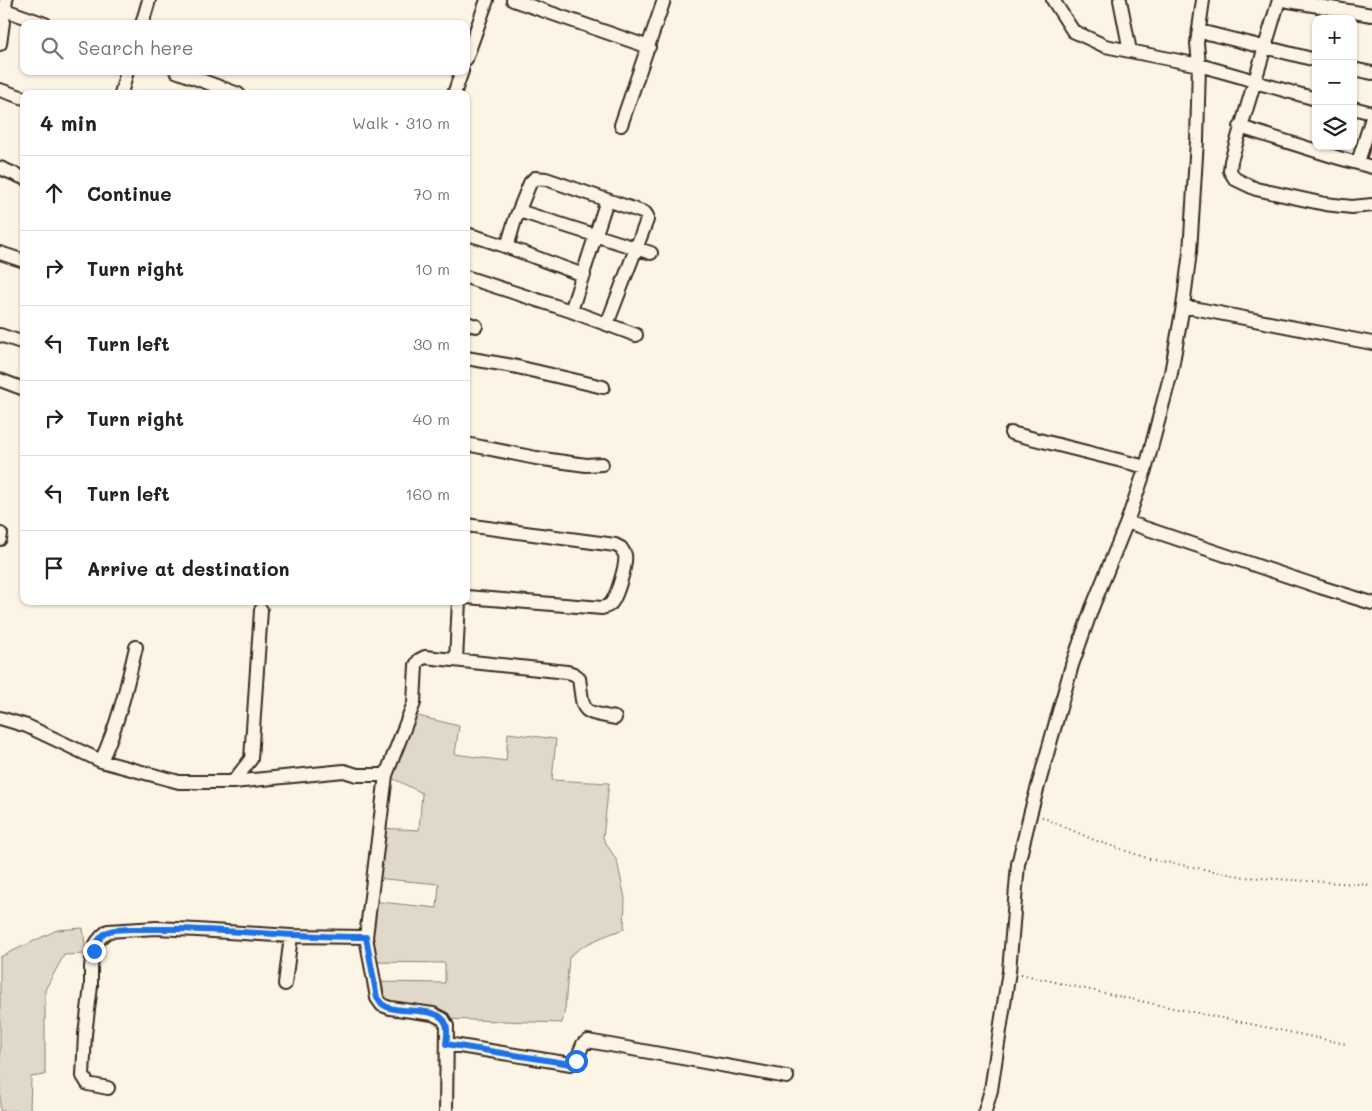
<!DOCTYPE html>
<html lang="en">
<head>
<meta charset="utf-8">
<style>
	body { margin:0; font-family:Mali,sans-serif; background:#f6f6f6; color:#202124 }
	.controls { position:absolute; right:15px; top:15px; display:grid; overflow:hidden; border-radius:10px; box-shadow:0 1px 4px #0004 }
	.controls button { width:45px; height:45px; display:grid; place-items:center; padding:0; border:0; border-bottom:1px solid #e0e0e0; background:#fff; color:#202124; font:25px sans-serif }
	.stop { position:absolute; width:15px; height:15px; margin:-11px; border:4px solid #1a73e8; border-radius:50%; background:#fff }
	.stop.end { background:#1a73e8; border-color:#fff; box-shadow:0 1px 5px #0008 }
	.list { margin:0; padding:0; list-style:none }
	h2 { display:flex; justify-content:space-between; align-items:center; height:65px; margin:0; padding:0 20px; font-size:21px }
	h2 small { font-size:16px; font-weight:400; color:#757577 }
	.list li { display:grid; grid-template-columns:32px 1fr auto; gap:15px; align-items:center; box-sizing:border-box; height:75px; padding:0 20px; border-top:1px solid #e0e0e0 }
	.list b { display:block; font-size:19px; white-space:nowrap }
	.list em { font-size:16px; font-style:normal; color:#757577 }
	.icon { flex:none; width:28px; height:28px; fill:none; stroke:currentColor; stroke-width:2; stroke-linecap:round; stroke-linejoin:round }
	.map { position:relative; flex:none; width:1372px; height:1111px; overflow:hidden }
	.search { position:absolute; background:#fff; box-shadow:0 1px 4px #0004; left:20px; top:20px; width:450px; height:55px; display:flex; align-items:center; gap:12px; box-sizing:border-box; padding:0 18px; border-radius:10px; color:#757577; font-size:19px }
	.panel { position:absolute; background:#fff; box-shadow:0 1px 4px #0004; left:20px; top:90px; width:450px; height:515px; border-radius:10px }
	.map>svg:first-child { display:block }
	.green { fill:#e0d8c8; stroke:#8e8173 }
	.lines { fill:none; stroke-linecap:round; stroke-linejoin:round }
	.street-casing { stroke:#3b2a1e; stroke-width:16 }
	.path { stroke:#3b2a1e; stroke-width:2; stroke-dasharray:1 4; stroke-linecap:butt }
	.street { stroke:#fcf5e5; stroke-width:12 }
	.route { stroke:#1a73e8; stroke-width:6 }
</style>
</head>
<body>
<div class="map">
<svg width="1372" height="1111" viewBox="0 0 1372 1111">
	<rect width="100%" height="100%" fill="#fcf5e5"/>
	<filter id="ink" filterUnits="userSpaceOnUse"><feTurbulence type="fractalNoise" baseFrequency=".02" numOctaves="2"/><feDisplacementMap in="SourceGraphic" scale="10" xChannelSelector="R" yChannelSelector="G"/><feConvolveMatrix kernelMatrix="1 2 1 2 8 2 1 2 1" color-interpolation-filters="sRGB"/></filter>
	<g filter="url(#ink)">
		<!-- green -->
		<path class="green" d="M 410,714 L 459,726 L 455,754 L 506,761 L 508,733 L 556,739 L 552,780 L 609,783 L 603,838 L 617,861 L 625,898 L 624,929 C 605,936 584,943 569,957 L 565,1009 L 562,1023 L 443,1019 L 390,1008 L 374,982 L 445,983 L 445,963 L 371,962 L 371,901 L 437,908 L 439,884 L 374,878 L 379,828 L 419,830 L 422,793 L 386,775 Z
			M 83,928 L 86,954 L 64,955 L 45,990 L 45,1075 L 31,1077 L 30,1111 L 0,1111 L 0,957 L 57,930 Z"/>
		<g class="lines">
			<defs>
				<path id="street" d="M 513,0 L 649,47
					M 1053,0 L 1073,31 L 1105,46 L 1199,65 L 1245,78 L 1255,82 L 1316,99
					M 1120,0 L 1130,51
					M 1279,0 L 1231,161 L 1230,171 L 1235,179 L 1256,189 L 1325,204 L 1352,207 L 1372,205
					M 1283,0 L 1372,15
					M 5,10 L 45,24
					M 142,24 L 149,0
					M 1199,31 L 1316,60
					M 0,44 L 6,0
					M 466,59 L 487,0
					M 1353,69 L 1372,73
					M 176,71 L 238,94
					M 0,90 L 24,98
					M 121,94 L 127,71
					M 454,94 L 462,71
					M 1353,108 L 1372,113
					M 621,125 L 664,0
					M 1240,127 L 1339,158 L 1372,167
					M 1358,162 L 1372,118
					M 0,168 L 24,178
					M 519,211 L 651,253
					M 466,234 C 506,244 544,262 584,275
					M 507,247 L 515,220 L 530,183 L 535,178 L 546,179 L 645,213 L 647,216 L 647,220 L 607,324
					M 0,253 L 24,261
					M 466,277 L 571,311 L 636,335
					M 1183,306 L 1372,343
					M 571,311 L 607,200
					M 466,323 L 476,326
					M 0,335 L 24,343
					M 466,358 L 513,366 L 603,387
					M 0,380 L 24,389
					M 1011,433 L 1146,467
					M 466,444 L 536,458 L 586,465 L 602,464
					M 1127,522 L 1320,587 L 1372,603
					M 466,525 L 615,545 L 621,548 C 622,550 624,552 625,555 C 627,564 617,595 612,602 C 610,606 605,607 602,608 L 466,597
					M 0,539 L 1,534
					M 456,660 L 459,601
					M 0,718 L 27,726 L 101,761 L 179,782 L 233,782 L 344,771 L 357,775 L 386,775
					M 101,761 C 118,725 127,686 136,647
					M 233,782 L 251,759 L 261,610
					M 285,984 L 291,936
					M 447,1044 L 571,1064 L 576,1061 L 583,1044 L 588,1041 L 787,1077
					M 108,1088 L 88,1084 L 83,1076 L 85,1034 L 91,986 L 91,967 L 93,951 L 97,942 L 102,936 L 108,931 L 156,928 L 197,930 L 291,936 L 366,937
					M 446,1111 L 447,1026 L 443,1019 L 433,1014 L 390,1008 L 382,1005 L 377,998 L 366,937 L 386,775 L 414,703 L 416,665 L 419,660 L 425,657 L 567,672 L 574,674 L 579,678 C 584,713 579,711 615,718
					M 985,1111 L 991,1090 L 1009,971 L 1018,864 L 1031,811 L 1072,665 L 1092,608 L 1127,522 L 1146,467 L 1171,373 L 1183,306 L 1190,252 L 1197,140 L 1199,65 L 1197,43 L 1203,0"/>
			</defs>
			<!-- street casing -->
			<use href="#street" class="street-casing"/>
			<!-- path -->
			<path class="path" d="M 1042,817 L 1094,840 L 1150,859 L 1245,877 L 1372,885
				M 1021,974 C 1129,1000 1238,1021 1346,1044"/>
			<!-- street -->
			<use href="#street" class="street"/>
		</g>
	</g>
	<g class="lines" filter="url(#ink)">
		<!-- route -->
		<path class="route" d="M 94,951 C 97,943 100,934 110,931 C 116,929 125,929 132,929 C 148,929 163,929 178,929 C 241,931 303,937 366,937 L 377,998 C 379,1000 380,1002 382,1004 C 396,1016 439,1004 446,1024 C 448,1030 447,1038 446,1044 L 571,1064 L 576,1061"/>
	</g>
</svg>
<div class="controls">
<button>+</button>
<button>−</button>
<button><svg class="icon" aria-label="layers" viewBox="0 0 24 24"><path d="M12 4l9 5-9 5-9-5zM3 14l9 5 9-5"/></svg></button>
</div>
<div class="stop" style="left:576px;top:1061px"></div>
<div class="stop end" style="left:94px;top:951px"></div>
<div class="search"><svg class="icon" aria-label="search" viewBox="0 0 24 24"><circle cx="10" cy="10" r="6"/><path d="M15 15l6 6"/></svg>Search here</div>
<section class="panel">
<h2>4 min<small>Walk · 310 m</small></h2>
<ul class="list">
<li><svg class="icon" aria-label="ahead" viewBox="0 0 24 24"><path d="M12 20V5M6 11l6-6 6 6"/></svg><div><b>Continue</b></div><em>70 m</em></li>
<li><svg class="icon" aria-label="right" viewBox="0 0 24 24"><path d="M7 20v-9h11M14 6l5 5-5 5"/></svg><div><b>Turn right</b></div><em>10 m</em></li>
<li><svg class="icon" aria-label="left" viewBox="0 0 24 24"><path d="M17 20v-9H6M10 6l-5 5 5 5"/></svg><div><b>Turn left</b></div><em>30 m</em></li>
<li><svg class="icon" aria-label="right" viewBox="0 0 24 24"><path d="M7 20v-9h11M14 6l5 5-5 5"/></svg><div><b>Turn right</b></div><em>40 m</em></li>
<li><svg class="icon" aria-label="left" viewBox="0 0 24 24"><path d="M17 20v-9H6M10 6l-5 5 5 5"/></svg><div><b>Turn left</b></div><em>160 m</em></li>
<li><svg class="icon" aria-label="arrive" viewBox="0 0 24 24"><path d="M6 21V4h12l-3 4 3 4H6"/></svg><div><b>Arrive at destination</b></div></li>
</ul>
</section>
</div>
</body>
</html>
